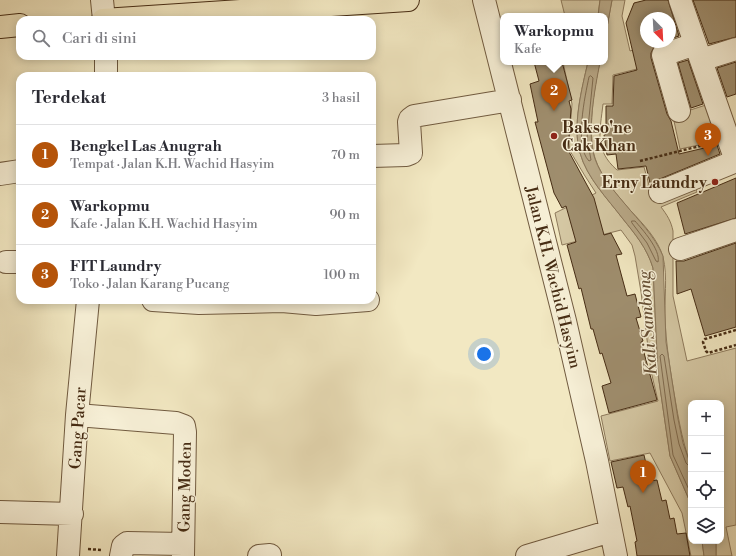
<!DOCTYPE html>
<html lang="id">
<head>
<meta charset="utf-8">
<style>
	body { margin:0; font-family:"Libre Bodoni",serif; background:#f7f7f7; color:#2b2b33 }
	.controls { position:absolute; right:12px; bottom:12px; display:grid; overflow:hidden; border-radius:8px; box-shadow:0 2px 10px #0003 }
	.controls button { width:36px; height:36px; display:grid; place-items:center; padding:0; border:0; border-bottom:1px solid #e1e1e2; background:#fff; color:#2b2b33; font:20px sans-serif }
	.compass { position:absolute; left:640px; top:12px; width:36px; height:36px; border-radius:50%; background:#fff; box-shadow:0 2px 10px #0003; rotate:156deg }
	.you { position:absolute; left:484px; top:354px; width:14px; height:14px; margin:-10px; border:3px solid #fff; border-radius:50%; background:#1a73e8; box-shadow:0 0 0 6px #1a73e833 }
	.badge { display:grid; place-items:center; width:26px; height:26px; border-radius:50%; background:#b45309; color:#fff; font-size:13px; font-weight:700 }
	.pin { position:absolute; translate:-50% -33px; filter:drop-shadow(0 1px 2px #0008) }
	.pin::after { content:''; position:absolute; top:21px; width:14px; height:12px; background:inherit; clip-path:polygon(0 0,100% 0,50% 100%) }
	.popup { position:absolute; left:500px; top:13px; width:108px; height:52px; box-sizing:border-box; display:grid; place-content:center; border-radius:8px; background:#fff; filter:drop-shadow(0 1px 3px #0005); font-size:13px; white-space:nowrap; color:#7c7c81 }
	.popup b { font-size:15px; color:#2b2b33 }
	.popup::after { content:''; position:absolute; left:50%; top:100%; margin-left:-8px; border:8px solid transparent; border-top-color:#fff }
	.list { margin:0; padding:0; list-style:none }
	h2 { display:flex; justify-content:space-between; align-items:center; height:52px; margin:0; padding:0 16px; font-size:17px }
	h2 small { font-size:13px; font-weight:400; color:#7c7c81 }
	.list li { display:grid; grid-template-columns:26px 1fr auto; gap:12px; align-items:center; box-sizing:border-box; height:60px; padding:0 16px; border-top:1px solid #e1e1e2 }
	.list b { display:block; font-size:15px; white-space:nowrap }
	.list p { margin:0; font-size:13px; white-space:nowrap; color:#7c7c81 }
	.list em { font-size:13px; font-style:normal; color:#7c7c81 }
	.icon { flex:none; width:22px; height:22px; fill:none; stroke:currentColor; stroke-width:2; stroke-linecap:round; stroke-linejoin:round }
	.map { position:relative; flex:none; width:736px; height:556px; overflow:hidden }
	.search { position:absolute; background:#fff; box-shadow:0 2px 10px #0003; left:16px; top:16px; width:360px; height:44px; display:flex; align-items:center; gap:10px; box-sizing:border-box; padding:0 14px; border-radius:12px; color:#7c7c81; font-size:15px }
	.panel { position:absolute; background:#fff; box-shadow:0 2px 10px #0003; left:16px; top:72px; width:360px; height:232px; border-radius:12px }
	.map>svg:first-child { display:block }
	.green { fill:#d5c8a4; stroke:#8e7a5c }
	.water { fill:#b8a887; stroke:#8a7659 }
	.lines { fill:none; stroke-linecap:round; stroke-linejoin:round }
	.shore { stroke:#7f6a4e; stroke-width:1 }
	.building { fill:#9f8e6e; stroke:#462c14 }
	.minor-casing { stroke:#715b40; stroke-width:24 }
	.highway-casing { stroke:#462c14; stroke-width:24 }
	.path { stroke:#462c14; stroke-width:2.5; stroke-dasharray:3 2; stroke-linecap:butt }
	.minor { stroke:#f7f0d7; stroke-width:22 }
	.highway { stroke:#f2e8c2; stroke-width:22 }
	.poi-dot { fill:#8f2418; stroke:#f7f0d7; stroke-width:1.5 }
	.labels { text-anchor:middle; stroke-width:3; stroke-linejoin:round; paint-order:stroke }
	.poi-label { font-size:16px; font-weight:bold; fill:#462c14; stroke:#f7f0d7; text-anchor:start }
	.street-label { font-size:16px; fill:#462c14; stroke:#f7f0d7 }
	.water-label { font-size:17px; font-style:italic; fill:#685136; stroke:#f7f0d7 }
</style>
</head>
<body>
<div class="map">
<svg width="736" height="556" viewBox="0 0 736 556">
	<rect width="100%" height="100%" fill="#f2e8c2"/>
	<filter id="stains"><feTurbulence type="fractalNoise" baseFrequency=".005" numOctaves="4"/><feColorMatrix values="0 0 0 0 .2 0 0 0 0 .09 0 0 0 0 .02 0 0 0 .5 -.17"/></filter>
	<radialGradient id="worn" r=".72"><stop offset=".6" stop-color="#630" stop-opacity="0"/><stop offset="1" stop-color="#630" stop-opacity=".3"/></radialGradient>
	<!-- green -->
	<path class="green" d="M 561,0 L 600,0 L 598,16 L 565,16 Z
		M 612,0 L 625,0 L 622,16 L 630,51 L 636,49 L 641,68 L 613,75 L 612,104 L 603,104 C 600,131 594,150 617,170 L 644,167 L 649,185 L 719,167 L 693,183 L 697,192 L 661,207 C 667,215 671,221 673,231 L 673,296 L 687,361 L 736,348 L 736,525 L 726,527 L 732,556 L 716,556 L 716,541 L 721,541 L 721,403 L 691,403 L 691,466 C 681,438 677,410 672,381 C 669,361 666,341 665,321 C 664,301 668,276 663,257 C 658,239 643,224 630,210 C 617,195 601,177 595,158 C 587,133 594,88 600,62 L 605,62 L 605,38 Z
		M 563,62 L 588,62 C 582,88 572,126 580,153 C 587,178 607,198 623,219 C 635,234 647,248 653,268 L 658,374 L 670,456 L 691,504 L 691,541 L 702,541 L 704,556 L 691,556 L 682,513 L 650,453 L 610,461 L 601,416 L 658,401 L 651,371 L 641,292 L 635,256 L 632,245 L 621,230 L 562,245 L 555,213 L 596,193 L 585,176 L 570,151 L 569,143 L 572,104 Z
		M 709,104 L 722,140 L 680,149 L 674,121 L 682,119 L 681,113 Z"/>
	<!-- water -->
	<path class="water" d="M 600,0 L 612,0 L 605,38 L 605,16 L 598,16 Z
		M 588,62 L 600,62 C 595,88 586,134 595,159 C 601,176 614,191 625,204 C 639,221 654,235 663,256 L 666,342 L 678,419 L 683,443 L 691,466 L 691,504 L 670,456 L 658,374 L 653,268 C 647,248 635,234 623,219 C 607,198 587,178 580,153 C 572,126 582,88 588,62 Z
		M 702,541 L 716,541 L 716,556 L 704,556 Z"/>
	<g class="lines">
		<!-- shore -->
		<path class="shore" d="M 591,76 L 593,78 L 587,138 L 591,160 L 589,161 C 574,146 585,96 589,77 Z
			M 632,221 L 635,221 C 642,229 661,250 658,262 L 656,261 L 647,243 L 632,223 Z
			M 691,465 L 688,465 L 686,463 L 679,444 L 674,420 L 664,356 L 662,354 L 660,356 L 673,455 L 691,494"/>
	</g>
	<!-- building -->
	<path class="building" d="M 646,0 L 668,0 L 679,36 L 670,39 L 670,18 L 646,18 L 646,42 L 662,42 L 654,47 L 651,53 L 651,58 L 667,114 L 671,121 L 679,154 L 717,145 L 720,154 L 650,183 L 646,166 L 618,169 L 616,154 L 607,155 L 604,135 L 606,134 L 606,106 L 613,106 L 614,76 L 637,70 L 626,23 L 634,3 Z
		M 693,0 L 736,0 L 736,37 L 709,44 Z
		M 688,60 L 703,104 L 691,108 L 678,63 Z
		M 534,62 L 562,62 L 572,100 L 569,101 L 571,109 L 568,150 L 594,198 L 604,235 L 611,233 L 622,254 L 616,255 L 627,296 L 635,294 L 641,317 L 636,318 L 643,341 L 641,342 L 657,400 L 609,413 L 602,386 L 611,383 L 602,353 L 600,354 L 593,329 L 591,329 L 581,288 L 579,289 L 567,245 L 576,242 L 566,206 L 562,208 L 554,193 L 535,122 L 538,122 L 530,84 L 539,81 Z
		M 736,62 L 736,94 L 727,97 L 717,68 Z
		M 736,178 L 736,218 L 685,234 L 677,203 Z
		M 736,243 L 736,327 L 705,336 L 691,289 L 677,294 L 676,261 L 684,261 Z
		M 644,455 L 650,481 L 657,480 L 662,501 L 666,500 L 670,519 L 674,518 L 677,534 L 686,533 L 690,556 L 637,556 L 635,542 L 637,541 L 630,506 L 628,507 L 623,487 L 617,488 L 611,462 Z"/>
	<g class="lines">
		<defs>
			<path id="minor" d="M 102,0 L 104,20
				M 484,0 L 565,321 L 597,461 L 616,556
				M 680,0 L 736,161
				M 106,56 L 106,76
				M 701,60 L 736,49
				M 679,111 L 663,55 L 695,44
				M 372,156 L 406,155 L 411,153 L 409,122 L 410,119 L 414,116 L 510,100
				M 0,174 L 20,171
				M 660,192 L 736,161
				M 680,249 L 736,230
				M 6,262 L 20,262
				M 153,300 L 199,303 L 282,301 L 316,304 L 368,300
				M 77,415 L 176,423 L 184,426 L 185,432 L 183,556
				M 0,512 L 72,514
				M 68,556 L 77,415 L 88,300
				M 121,556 L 123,546 L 127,543 L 183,544
				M 259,556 L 270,555
				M 527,556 L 611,531"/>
			<path id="highway" d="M 103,20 L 408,0
				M 0,27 L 20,25"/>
		</defs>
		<!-- minor casing -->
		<use href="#minor" class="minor-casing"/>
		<!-- highway casing -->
		<use href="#highway" class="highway-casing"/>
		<!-- path -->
		<path class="path" d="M 640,161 L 708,144
			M 736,330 L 705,339 L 703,342 L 706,351 L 708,353 L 736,345
			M 88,549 L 101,550"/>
		<!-- minor -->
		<use href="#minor" class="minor"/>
		<!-- highway -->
		<use href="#highway" class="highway"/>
	</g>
	<!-- markers -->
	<g class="poi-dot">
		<circle cx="554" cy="136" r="4"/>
		<circle cx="715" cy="182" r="4"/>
	</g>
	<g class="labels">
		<!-- poi labels -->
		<g class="poi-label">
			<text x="562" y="133">Bakso'ne<tspan x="562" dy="18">Cak Khan</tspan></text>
			<text x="707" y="188" text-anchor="end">Erny Laundry</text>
		</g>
		<!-- street labels -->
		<g class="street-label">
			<text transform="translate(554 277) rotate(76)" y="6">Jalan K.H. Wachid Hasyim</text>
			<text transform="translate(77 428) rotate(-86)" y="6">Gang Pacar</text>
			<text transform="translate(184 487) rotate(-89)" y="6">Gang Moden</text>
		</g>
		<!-- water labels -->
		<g class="water-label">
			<text transform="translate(647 323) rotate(-94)" y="6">Kali Sambong</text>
		</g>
	</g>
	<rect width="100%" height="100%" filter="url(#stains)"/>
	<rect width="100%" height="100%" fill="url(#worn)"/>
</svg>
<div class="controls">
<button>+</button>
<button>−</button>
<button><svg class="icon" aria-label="locate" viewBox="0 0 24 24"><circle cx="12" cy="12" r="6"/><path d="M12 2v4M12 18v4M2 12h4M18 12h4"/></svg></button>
<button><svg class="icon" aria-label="layers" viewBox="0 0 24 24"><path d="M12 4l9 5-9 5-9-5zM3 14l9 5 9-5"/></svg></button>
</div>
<svg class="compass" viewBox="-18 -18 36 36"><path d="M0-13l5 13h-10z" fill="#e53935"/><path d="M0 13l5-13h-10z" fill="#7c7c81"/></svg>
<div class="you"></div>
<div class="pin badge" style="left:643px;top:493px">1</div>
<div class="pin badge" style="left:554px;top:111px">2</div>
<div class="popup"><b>Warkopmu</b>Kafe</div>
<div class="pin badge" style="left:708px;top:156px">3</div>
<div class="search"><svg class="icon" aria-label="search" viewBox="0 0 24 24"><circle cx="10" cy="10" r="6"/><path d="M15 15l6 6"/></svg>Cari di sini</div>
<section class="panel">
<h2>Terdekat<small>3 hasil</small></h2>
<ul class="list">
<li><span class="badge">1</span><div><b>Bengkel Las Anugrah</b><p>Tempat · Jalan K.H. Wachid Hasyim</p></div><em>70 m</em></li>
<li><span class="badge">2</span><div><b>Warkopmu</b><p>Kafe · Jalan K.H. Wachid Hasyim</p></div><em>90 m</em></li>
<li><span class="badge">3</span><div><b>FIT Laundry</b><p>Toko · Jalan Karang Pucang</p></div><em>100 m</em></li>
</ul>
</section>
</div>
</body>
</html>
